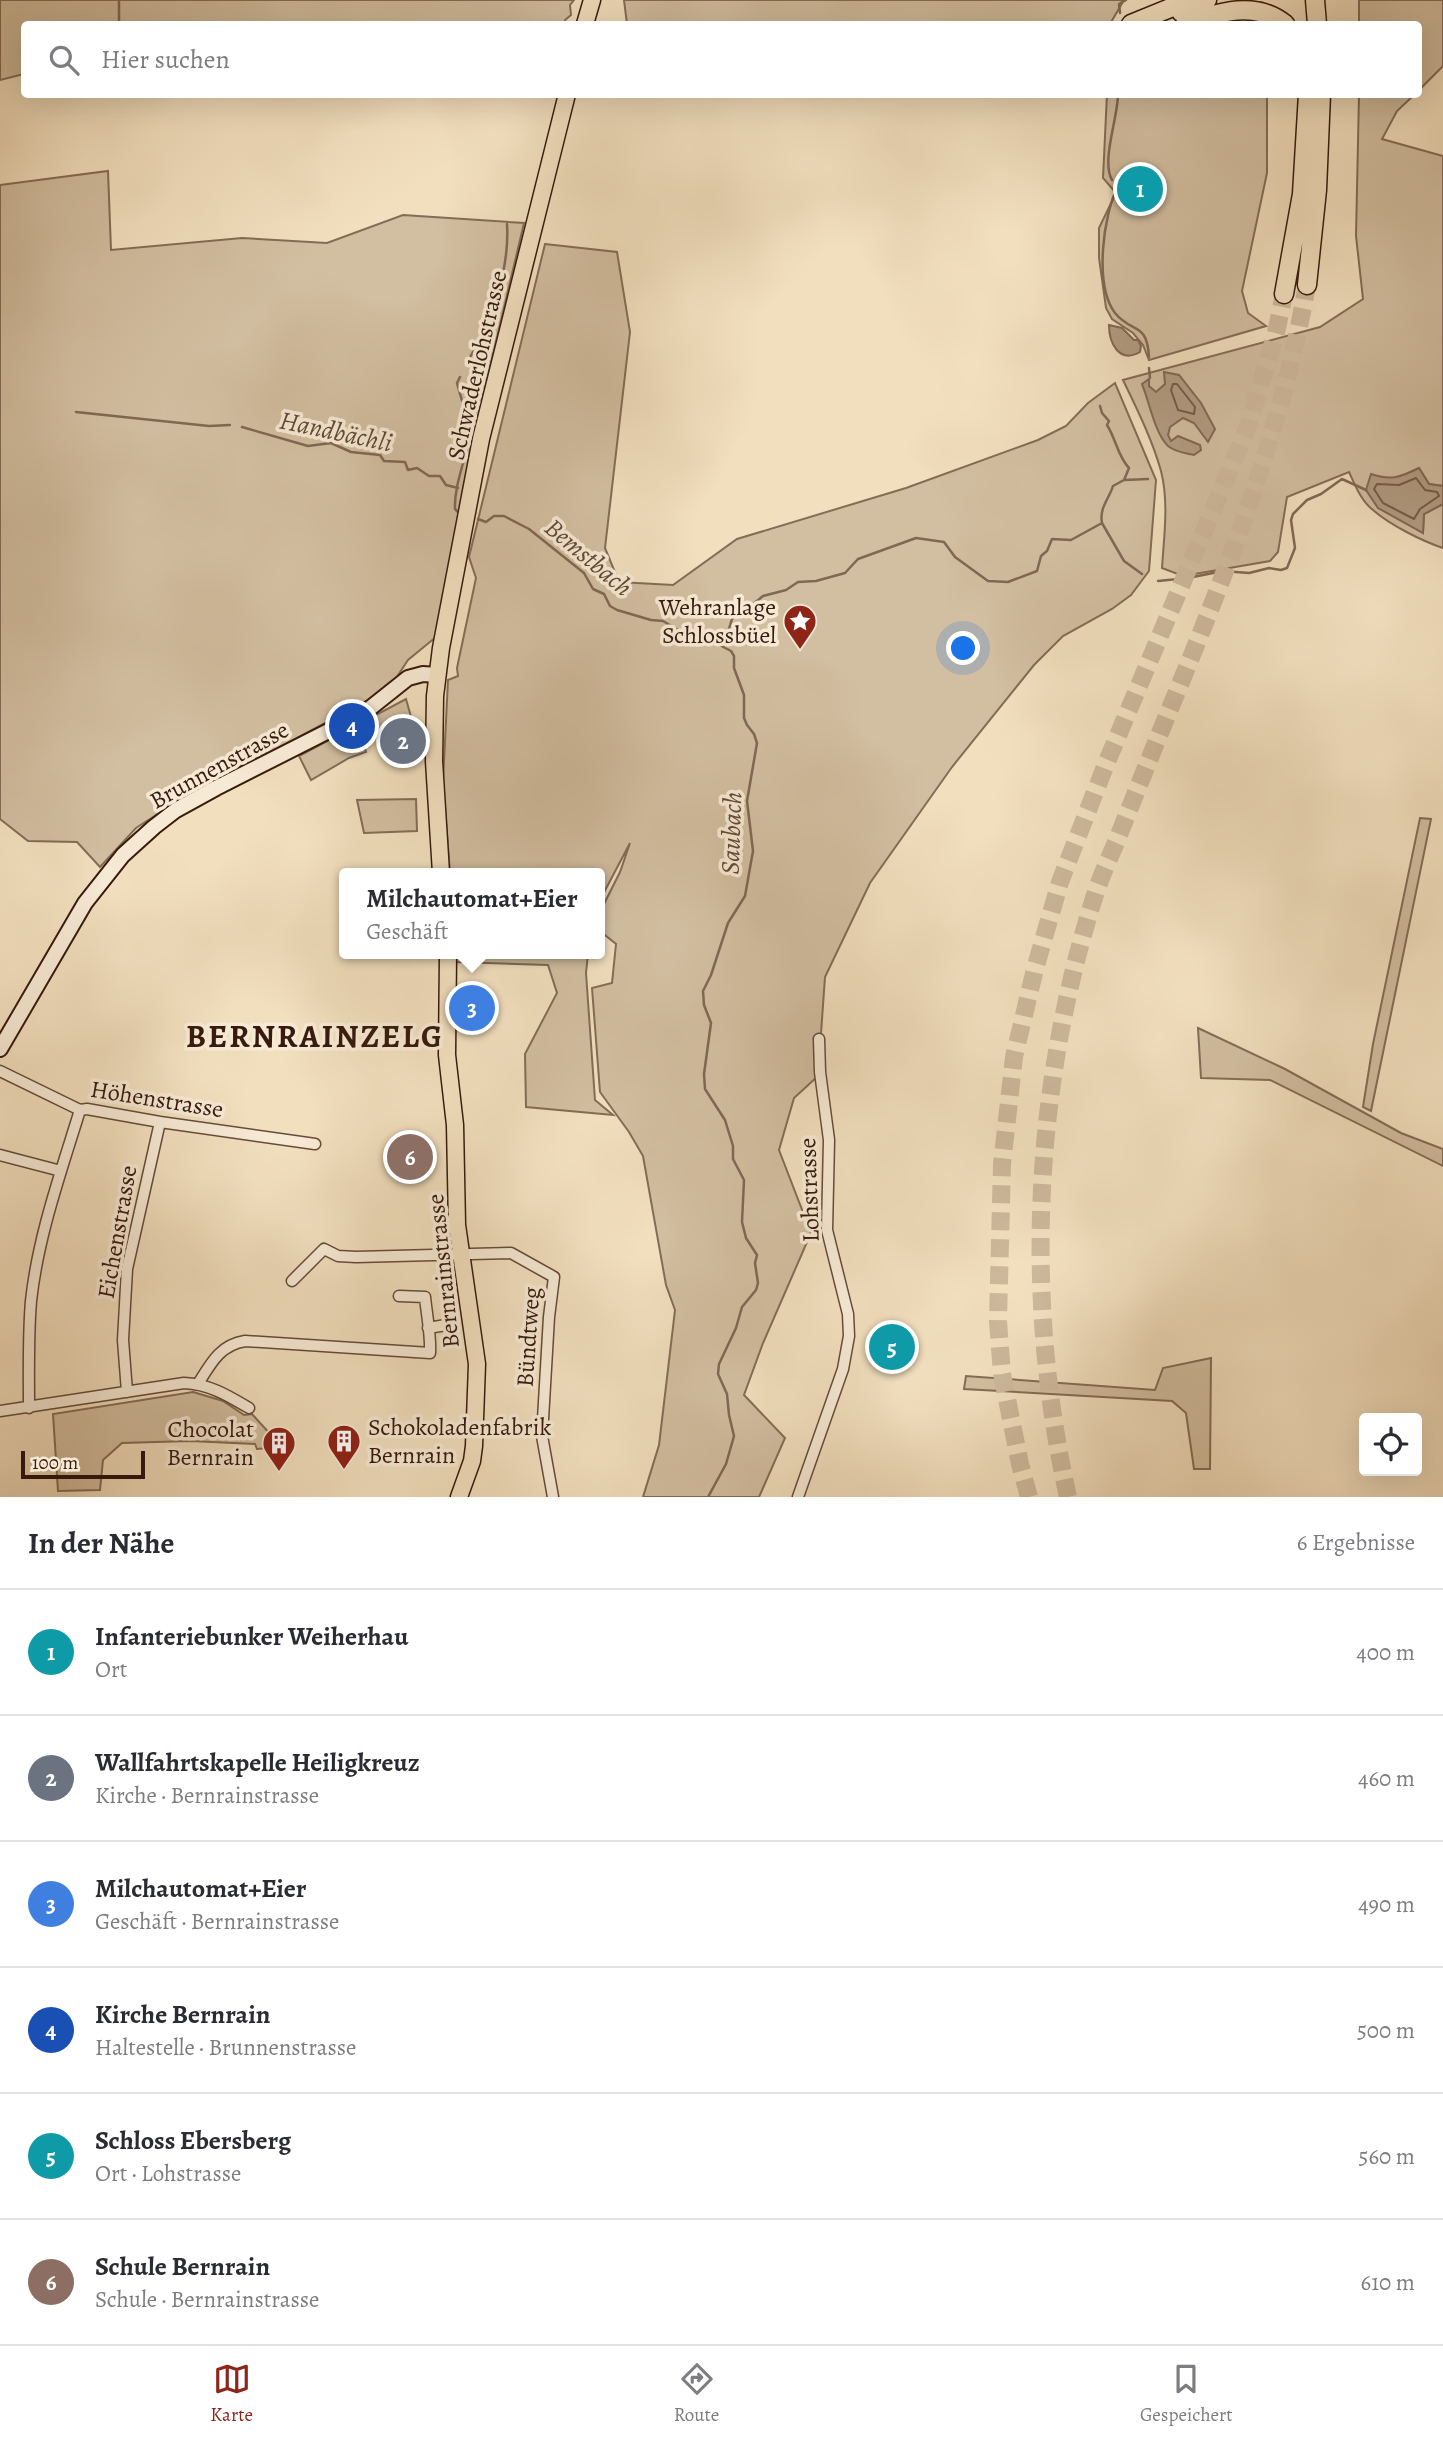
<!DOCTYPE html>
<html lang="de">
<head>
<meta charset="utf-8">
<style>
	body { margin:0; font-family:Alegreya,serif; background:#f7f7f7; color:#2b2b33 }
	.controls { position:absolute; right:21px; bottom:21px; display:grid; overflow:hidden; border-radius:7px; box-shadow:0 7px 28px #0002 }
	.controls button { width:63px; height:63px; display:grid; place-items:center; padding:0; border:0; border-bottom:2px solid #e1e1e2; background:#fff; color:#2b2b33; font:35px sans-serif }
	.scale { position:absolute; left:21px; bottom:18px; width:124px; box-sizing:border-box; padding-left:7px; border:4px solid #371a0d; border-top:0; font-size:19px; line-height:24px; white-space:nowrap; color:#371a0d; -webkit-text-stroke:5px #f7ead5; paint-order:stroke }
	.you { position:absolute; left:964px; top:649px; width:24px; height:24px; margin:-18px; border:5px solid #fff; border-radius:50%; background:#1a73e8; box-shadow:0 0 0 10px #1a73e833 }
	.badge { display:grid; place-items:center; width:46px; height:46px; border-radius:50%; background:#8f2418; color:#fff; font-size:23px; font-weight:700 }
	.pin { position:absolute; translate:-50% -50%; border:4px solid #fff; box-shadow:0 2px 7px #0006 }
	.popup { position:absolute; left:339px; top:868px; width:266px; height:91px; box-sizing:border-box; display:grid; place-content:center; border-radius:7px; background:#fff; filter:drop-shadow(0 2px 5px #0005); font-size:23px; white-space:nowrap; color:#7c7c81 }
	.popup b { font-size:26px; color:#2b2b33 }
	.popup::after { content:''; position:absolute; left:50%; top:100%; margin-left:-14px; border:14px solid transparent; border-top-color:#fff }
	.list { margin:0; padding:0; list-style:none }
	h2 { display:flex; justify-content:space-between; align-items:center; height:91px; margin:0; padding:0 28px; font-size:30px }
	h2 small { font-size:23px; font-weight:400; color:#7c7c81 }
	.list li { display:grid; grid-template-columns:46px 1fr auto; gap:21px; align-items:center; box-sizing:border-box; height:126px; padding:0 28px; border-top:2px solid #e1e1e2 }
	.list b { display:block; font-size:26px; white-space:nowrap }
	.list p { margin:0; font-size:23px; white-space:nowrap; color:#7c7c81 }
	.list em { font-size:23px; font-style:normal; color:#7c7c81 }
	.icon { flex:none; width:38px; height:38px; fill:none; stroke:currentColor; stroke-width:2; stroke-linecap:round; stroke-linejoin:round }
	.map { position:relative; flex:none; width:1443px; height:1497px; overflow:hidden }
	.search { position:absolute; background:#fff; box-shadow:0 7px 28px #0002; left:21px; right:21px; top:21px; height:77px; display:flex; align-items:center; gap:18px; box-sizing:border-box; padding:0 24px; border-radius:7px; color:#7c7c81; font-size:26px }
	.sheet { height:847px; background:#fff }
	nav { display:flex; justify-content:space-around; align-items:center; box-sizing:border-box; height:98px; border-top:2px solid #e1e1e2; background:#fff; font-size:19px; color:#7c7c81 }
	nav a { display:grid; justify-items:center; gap:4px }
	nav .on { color:#8f2418 }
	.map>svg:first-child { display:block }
	.green { fill:#d2bea0; stroke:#846c56; stroke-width:2 }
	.water { fill:#b29c82; stroke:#816853; stroke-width:2 }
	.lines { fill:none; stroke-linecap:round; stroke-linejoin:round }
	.shore { stroke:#745b48; stroke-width:2 }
	.stream { stroke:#816853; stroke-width:2.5 }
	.motorway-tunnel { stroke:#cdb89b; stroke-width:18; stroke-dasharray:18 9; stroke-linecap:butt }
	.minor-casing { stroke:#664b39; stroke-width:13 }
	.secondary-casing { stroke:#371a0d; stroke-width:18 }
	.primary-casing { stroke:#371a0d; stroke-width:19 }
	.motorway-casing { stroke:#371a0d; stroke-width:21 }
	.minor { stroke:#f7ead5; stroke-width:10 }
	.secondary { stroke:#f7ead5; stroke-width:14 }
	.primary { stroke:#f2dfbe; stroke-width:16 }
	.motorway { stroke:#f2dfbe; stroke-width:18 }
	.labels { text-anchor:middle; stroke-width:7; stroke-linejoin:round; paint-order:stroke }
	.street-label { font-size:24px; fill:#371a0d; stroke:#f7ead5 }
	.poi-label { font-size:24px; fill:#371a0d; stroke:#f7ead5; text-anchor:end }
	.water-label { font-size:26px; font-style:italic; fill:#624836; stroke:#f7ead5 }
	.district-label { font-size:32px; font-weight:bold; letter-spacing:2px; fill:#371a0d; stroke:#f7ead5 }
</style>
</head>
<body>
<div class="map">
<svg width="1443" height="1497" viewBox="0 0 1443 1497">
	<rect width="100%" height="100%" fill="#f2dfbe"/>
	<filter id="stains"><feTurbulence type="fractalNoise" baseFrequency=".00286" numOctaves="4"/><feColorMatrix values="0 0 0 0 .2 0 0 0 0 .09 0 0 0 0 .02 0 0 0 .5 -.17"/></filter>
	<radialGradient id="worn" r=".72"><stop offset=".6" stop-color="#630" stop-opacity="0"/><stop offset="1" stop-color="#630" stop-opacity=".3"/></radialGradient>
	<!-- green -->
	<path class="green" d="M 0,0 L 574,0 L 570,5 L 571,15 L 565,20 L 566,24 L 24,24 L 24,74 L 0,80 Z
		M 624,0 L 1124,0 L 1110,24 L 627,24 Z
		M 1359,0 L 1443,0 L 1443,66 L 1419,90 L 1418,24 L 1359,24 Z
		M 1107,94 L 1267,95 L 1267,173 L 1242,291 L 1248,313 L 1266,326 L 1149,360 L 1143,345 L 1133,333 L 1112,319 L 1106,308 L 1099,258 L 1099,228 L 1116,193 L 1103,178 Z
		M 1359,95 L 1414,95 L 1397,111 L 1382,139 L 1443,156 L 1443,486 L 1429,484 L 1419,468 L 1398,478 L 1386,479 L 1423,532 L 1424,514 L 1443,504 L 1443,548 C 1422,541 1390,525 1373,510 C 1361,501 1355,485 1349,472 L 1287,497 L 1278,552 L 1270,561 L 1183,576 L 1162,568 C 1164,537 1169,502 1161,471 C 1152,439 1137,409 1123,380 L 1320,327 L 1363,299 L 1356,236 Z
		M 108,171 L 111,250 L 242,238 L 327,243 L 403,215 L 524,223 L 471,448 L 436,637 L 408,660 L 389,689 L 173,804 L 136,828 L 100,867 L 77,842 L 28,841 L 0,819 L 0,185 Z
		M 545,244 L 617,252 L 630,332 L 605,548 L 619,582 L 673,585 L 737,539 L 906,488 L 1038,440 L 1066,426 L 1088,403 L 1115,383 L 1156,480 L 1149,571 L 1131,595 L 1112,609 L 1063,636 L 1034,665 L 952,767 L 870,883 L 825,977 L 818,1076 L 794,1098 L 779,1150 L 811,1233 L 763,1343 L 744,1395 L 785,1438 L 759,1497 L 643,1497 L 659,1445 L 675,1310 L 666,1285 L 643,1156 L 629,1132 L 600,1092 L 592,988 L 612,983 L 616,944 L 600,931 L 600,916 L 604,904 L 620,872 L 630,843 L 600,900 L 600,873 L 450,873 L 443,782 L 448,680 L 458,676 L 457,668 L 476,578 L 469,557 Z
		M 406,699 L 415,731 L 395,736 L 393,733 L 380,737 L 376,729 L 361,736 L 366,752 L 349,758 L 311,780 L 299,756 Z
		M 416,799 L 417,831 L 364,833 L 357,800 Z
		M 1420,818 L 1431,819 L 1371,1111 L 1363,1107 L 1373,1044 Z
		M 455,954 L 588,954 L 586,973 L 595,1100 L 613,1115 L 526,1107 L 525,1054 L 557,993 L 548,965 L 455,962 Z
		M 1198,1028 L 1285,1069 L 1401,1133 L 1443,1149 L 1443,1166 L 1270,1080 L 1201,1078 Z
		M 1211,1358 L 1210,1469 L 1194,1469 L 1186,1413 L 1172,1401 L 964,1389 L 966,1376 L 1155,1390 L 1163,1368 Z
		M 193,1392 L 223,1401 L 244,1415 L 252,1414 L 282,1447 L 257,1449 L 255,1444 L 190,1441 L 122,1443 L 103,1460 L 100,1490 L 58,1491 L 53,1414 Z"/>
	<!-- water -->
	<path class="water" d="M 1109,325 L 1122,328 L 1134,340 L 1138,340 L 1141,346 L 1140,352 C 1119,364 1109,343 1109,325 Z
		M 1164,372 L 1179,375 L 1201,403 L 1215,429 L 1208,442 L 1194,423 L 1183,418 L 1170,427 L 1168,435 L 1171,441 L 1178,436 L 1200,445 L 1201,450 L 1194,455 C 1185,453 1175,452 1168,446 C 1155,434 1149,401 1142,384 L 1149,379 L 1149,386 L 1156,392 L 1165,384 Z
		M 1419,468 L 1429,484 L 1443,486 L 1443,504 L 1424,514 L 1423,533 L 1378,508 L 1366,490 L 1371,474 C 1391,481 1401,477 1419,468 Z"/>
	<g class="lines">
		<!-- shore -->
		<path class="shore" d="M 1173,384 L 1177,384 L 1195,407 L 1194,414 L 1178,410 L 1171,390 Z
			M 1416,478 L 1425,490 L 1437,492 L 1439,496 L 1420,509 L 1414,519 L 1383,503 L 1374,489 L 1377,484 L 1399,485 Z"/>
		<!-- stream -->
		<path class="stream" d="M 119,0 L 119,24
			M 1120,13 L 1119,4 L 1126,0
			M 1112,180 C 1101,161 1118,118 1118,94
			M 1118,186 C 1103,215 1094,285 1115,313 C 1132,334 1147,321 1149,357
			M 467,363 C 490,322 510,272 507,224
			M 1149,368 L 1150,378
			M 1100,406 L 1102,413 L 1109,421 L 1107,425 C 1116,439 1118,457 1129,468 L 1124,480 L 1113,486 C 1109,499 1099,508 1102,523
			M 76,412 L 209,426 L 230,425
			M 242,427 L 308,446 L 331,443 L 351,452 L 380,455 L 384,461 L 405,462 L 408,470 L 417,468 L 429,476 L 440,476 L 446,485 L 458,488
			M 1124,480 L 1148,479
			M 458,512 L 455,509 C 454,487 464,464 468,443 C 472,428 461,399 457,383 L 460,377
			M 478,519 L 486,522 L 494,516 L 504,516 L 529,529 L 584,573 L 593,589 L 604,594 L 610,606 L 617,610 L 651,620 L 663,621 L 680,631 L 712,641 L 731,651 L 734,656 L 734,668 L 744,695 L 744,718 L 747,725 L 754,734 L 757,743 L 747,801 L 753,851 L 745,896 L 728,923 L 711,975 L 703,991 L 704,1005 L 711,1023 L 704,1074 L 705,1089 L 725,1120 L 733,1146 L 733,1159 L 744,1180 L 742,1222 L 746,1238 L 757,1255 L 755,1263 L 758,1283 L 756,1290 L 742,1307 L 736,1328 L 719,1364 L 718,1374 L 727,1394 L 729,1415 L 734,1436 L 726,1464 L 708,1497
			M 1158,581 L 1188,578 L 1223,571 L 1249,573 L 1269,568 L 1281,570 L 1287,568 L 1295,548 L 1291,520 L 1293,514 L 1307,500 L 1321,494 L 1342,479 L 1366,490
			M 719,645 L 728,632 L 732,619 L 738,611 L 751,606 L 763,596 L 786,590 L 798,582 L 816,581 L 845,573 L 858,559 L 916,538 L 944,542 L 955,557 L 988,581 L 1008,582 L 1037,571 L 1041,556 L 1047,551 L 1052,539 L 1071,540 L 1102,523 L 1124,561 L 1142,574"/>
		<!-- motorway-tunnel -->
		<path class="motorway-tunnel" d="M 1029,1497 L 1020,1464 L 1002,1374 L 998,1321 L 1002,1164 L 1014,1057 L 1035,969 L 1060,882 L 1106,764 L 1247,429 L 1276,333 L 1284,294
			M 1068,1497 C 1024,1300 1033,1091 1094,898 C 1100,878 1109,859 1117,840 C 1132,802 1147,765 1162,728 C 1222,583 1280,441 1307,285"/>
		<defs>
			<path id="minor" d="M 0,1071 L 80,1110 L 87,1109 L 160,1122 L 315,1144
				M 0,1155 L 61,1171
				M 292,1281 L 324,1249 L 338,1256 L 356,1257 L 511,1253 L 554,1277 L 549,1317 L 542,1436 L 553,1497
				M 428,1328 L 446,1325
				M 198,1384 C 211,1363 220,1345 245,1341 L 430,1353 C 431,1335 427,1317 425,1297 L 399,1296
				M 127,1392 L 123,1340 L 127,1269 L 160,1122
				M 29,1408 C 29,1372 28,1337 31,1301 C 38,1236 61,1172 80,1110
				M 0,1411 L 184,1383 C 209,1384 227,1395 249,1408
				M 798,1497 L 843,1369 L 849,1336 L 848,1314 L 827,1230 L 829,1140 L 820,1072 L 819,1039"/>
			<path id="secondary" d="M 0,1049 L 85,903 L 123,855 L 154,827 L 176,810 L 216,788 L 364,713 L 408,678 L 423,674 L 437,675"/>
			<path id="primary" d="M 585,24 L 592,0
				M 441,873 L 434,761 L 435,696 L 441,648 L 481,439 L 567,94
				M 448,954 L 447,1055 L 455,1125 L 457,1225 L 477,1364 L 474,1446 L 472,1461 L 459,1497"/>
			<path id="motorway" d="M 1315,0 L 1317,24
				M 1181,12 L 1207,0
				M 1131,24 L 1190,0
				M 1185,24 C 1220,12 1255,0 1285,24
				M 1307,285 L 1317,190 L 1321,94
				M 1284,294 L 1302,194 L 1308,94"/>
		</defs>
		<!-- minor casing -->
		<use href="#minor" class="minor-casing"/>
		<!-- secondary casing -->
		<use href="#secondary" class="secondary-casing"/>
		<!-- primary casing -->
		<use href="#primary" class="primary-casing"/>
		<!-- motorway casing -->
		<use href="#motorway" class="motorway-casing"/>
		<!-- minor -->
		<use href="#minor" class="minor"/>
		<!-- secondary -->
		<use href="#secondary" class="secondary"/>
		<!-- primary -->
		<use href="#primary" class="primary"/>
		<!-- motorway -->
		<use href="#motorway" class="motorway"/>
	</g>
	<!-- icons -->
	<defs>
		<symbol id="sight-pin" viewBox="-11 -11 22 30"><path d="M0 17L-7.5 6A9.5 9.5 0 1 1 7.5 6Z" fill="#8f2418" stroke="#f7ead5"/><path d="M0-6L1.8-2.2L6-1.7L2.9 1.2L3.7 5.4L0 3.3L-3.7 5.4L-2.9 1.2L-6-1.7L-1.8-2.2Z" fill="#fff"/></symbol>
		<symbol id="building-pin" viewBox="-11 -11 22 30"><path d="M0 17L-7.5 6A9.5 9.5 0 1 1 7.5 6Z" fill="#8f2418" stroke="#f7ead5"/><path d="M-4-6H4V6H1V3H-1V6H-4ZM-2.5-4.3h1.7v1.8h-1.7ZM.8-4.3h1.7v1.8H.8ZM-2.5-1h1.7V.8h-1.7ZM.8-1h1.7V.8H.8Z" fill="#fff"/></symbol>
	</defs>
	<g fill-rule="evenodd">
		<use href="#sight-pin" x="781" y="602" width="38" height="52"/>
		<use href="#building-pin" x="325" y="1422" width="38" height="52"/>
		<use href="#building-pin" x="260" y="1424" width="38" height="52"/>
	</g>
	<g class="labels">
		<!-- street labels -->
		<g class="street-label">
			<text transform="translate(477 365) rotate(-77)" y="8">Schwaderlohstrasse</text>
			<text transform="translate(219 765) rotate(-29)" y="8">Brunnenstrasse</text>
			<text transform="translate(157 1099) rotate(9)" y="8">Höhenstrasse</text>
			<text transform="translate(809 1190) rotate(-92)" y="8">Lohstrasse</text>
			<text transform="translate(117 1232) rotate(-80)" y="8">Eichenstrasse</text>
			<text transform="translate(443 1271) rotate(-96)" y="8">Bernrainstrasse</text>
			<text transform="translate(528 1337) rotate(-86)" y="8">Bündtweg</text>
		</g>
		<!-- poi labels -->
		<g class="poi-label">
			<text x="776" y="615">Wehranlage<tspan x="776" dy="28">Schlossbüel</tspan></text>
			<text x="368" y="1435" text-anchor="start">Schokoladenfabrik<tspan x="368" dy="28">Bernrain</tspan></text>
			<text x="254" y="1437">Chocolat<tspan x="254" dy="28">Bernrain</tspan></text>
		</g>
		<!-- water labels -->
		<g class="water-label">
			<text transform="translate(336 431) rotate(12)" y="9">Handbächli</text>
			<text transform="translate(589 557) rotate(40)" y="9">Bemstbach</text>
			<text transform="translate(731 833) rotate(-88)" y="9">Saubach</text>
		</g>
		<!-- district labels -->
		<g class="district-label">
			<text x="315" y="1047">BERNRAINZELG</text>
		</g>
	</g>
	<rect width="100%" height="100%" filter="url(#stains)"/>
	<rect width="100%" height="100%" fill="url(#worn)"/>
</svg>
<div class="controls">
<button><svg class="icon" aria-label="locate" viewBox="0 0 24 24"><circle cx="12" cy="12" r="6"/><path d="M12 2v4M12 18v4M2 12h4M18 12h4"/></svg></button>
</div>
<div class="scale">100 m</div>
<div class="you"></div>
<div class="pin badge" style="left:1140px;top:189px;background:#0f9aa8">1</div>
<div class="pin badge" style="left:403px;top:741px;background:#6b7280">2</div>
<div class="pin badge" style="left:472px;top:1008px;background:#3f7fe0">3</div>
<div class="popup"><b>Milchautomat+Eier</b>Geschäft</div>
<div class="pin badge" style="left:352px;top:726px;background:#1a4fb4">4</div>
<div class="pin badge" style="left:892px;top:1347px;background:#0f9aa8">5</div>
<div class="pin badge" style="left:410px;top:1157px;background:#8d6e63">6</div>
<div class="search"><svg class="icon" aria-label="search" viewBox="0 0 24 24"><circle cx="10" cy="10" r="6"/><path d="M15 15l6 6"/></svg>Hier suchen</div>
</div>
<section class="sheet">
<h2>In der Nähe<small>6 Ergebnisse</small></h2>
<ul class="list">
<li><span class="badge" style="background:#0f9aa8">1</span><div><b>Infanteriebunker Weiherhau</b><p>Ort</p></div><em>400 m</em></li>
<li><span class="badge" style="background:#6b7280">2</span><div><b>Wallfahrtskapelle Heiligkreuz</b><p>Kirche · Bernrainstrasse</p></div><em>460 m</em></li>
<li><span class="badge" style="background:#3f7fe0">3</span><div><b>Milchautomat+Eier</b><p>Geschäft · Bernrainstrasse</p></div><em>490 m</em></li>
<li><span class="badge" style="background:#1a4fb4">4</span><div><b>Kirche Bernrain</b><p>Haltestelle · Brunnenstrasse</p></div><em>500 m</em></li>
<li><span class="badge" style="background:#0f9aa8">5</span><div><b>Schloss Ebersberg</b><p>Ort · Lohstrasse</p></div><em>560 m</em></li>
<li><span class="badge" style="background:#8d6e63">6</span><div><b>Schule Bernrain</b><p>Schule · Bernrainstrasse</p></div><em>610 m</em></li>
</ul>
</section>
<nav>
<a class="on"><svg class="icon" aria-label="map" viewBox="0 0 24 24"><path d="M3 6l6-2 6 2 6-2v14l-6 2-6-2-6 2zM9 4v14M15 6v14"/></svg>Karte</a>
<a><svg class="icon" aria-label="directions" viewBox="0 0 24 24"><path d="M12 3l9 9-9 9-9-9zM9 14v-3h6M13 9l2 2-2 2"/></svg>Route</a>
<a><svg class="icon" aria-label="saved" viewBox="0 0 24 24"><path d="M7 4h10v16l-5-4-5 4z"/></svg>Gespeichert</a>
</nav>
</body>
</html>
